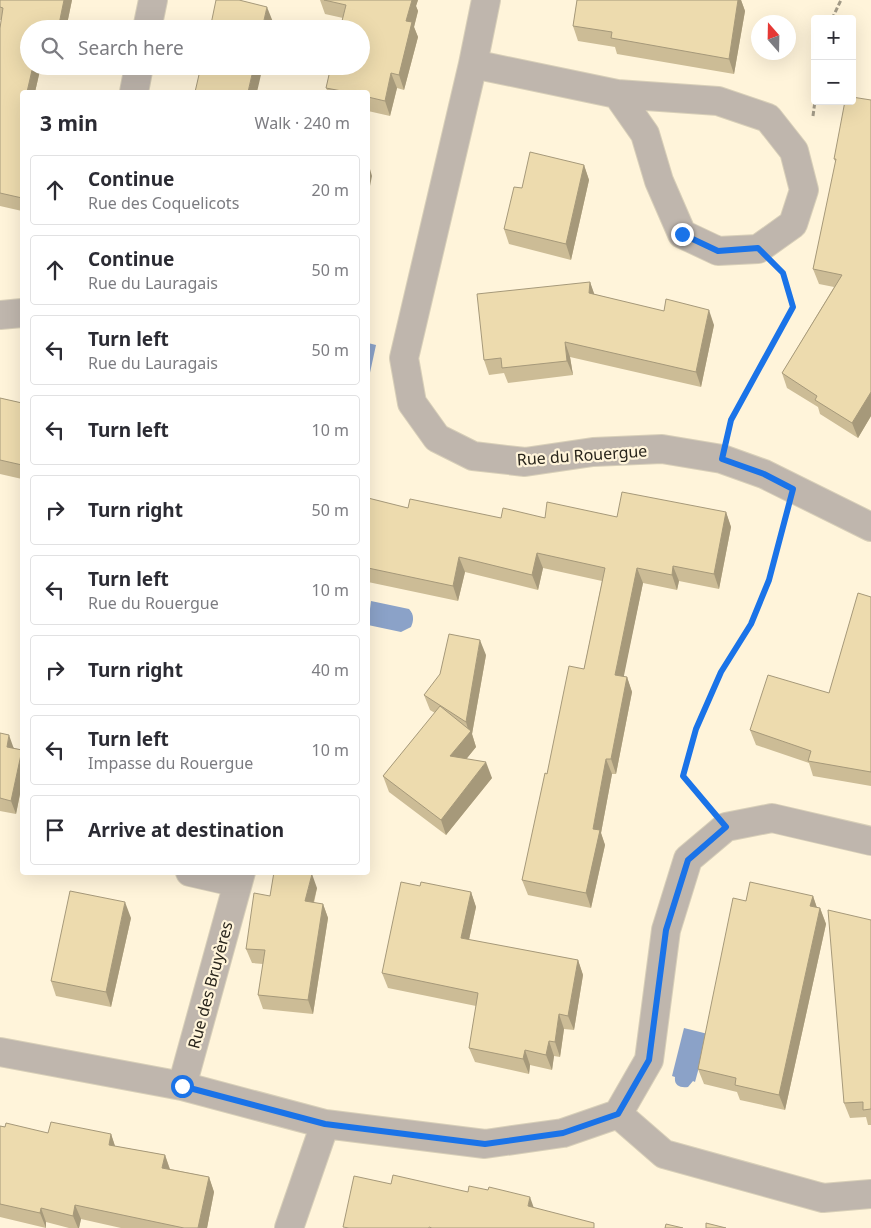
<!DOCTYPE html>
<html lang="en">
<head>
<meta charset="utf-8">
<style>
	body { margin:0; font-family:"Noto Sans",sans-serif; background:#f2f2f3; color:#2b2b33 }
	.controls { position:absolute; right:15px; top:15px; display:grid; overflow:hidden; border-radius:5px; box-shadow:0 5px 20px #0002 }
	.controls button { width:45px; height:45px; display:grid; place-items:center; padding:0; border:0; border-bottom:1px solid #e1e1e2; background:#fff; color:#2b2b33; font:25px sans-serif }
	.compass { position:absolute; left:751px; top:15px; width:45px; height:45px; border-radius:50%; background:#fff; box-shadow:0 5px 20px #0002; rotate:340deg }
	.stop { position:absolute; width:15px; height:15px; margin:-11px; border:4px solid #1a73e8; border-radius:50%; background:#fff }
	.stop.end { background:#1a73e8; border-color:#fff; box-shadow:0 1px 5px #0008 }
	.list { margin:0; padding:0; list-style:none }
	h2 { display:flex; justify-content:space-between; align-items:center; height:65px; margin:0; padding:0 20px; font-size:21px }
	h2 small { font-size:16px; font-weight:400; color:#7c7c81 }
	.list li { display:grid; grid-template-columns:32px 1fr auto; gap:15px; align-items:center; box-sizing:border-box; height:70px; margin:0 10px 10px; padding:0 10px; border:1px solid #e1e1e2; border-radius:5px }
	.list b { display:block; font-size:19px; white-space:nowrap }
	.list p { margin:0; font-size:16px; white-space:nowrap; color:#7c7c81 }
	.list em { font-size:16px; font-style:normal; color:#7c7c81 }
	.icon { flex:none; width:28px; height:28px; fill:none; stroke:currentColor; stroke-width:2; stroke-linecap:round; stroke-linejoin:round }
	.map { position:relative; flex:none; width:871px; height:1228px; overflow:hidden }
	.search { position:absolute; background:#fff; box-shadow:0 5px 20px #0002; left:20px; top:20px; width:350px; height:55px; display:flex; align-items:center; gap:12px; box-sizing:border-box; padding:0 18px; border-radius:28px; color:#7c7c81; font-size:19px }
	.panel { position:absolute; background:#fff; box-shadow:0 5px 20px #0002; left:20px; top:90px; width:350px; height:785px; border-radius:5px }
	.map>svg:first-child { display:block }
	.water { fill:#8ba2c8 }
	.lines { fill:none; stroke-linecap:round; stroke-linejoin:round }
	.street-casing { stroke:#d8cfb8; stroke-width:30 }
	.path { stroke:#a29a87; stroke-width:3; stroke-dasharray:5 2.5; stroke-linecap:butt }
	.street { stroke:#bfb6ad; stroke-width:28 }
	.wall { fill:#ccbc96 }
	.shaded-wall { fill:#a6997a }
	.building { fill:#eddbae; stroke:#a6997a }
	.route { stroke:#1a73e8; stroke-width:6 }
	.labels { text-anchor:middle; stroke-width:4.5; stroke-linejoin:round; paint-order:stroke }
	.street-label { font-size:16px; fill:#29251c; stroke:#fff4da }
</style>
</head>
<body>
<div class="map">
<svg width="871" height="1228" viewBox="0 0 871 1228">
	<rect width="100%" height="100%" fill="#fff4da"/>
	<!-- water -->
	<path class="water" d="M 368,343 L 376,345 L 368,382 Z
		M 371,601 L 409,609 C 414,614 414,620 411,627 L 401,632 L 368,625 Z
		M 684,1028 L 708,1034 L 695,1082 L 693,1081 L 688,1087 C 680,1088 674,1086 675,1077 L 672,1076 Z"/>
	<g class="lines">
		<defs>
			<path id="street" d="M 486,0 L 473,64 L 404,358 L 412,403 L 437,438 L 473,456 L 525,462 L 593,452 L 662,449 L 722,459 L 764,474 L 871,527
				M 147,29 L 153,0
				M 473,64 L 617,94 L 718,101 L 768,118 L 794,151 L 804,190 L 793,224 L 758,249 L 718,251 L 682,234 L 659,181 L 645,134 L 617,94
				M 134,92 L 139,66
				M 0,315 L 22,313
				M 190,872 L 238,883
				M 0,1052 L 182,1086 L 325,1124 L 289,1228
				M 182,1086 L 241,872
				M 618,1114 L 664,1154 L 823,1198 L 871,1194
				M 325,1124 L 485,1144 L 563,1133 L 618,1114 L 649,1060 L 666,930 L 688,859 L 726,827 L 772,818 L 871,841"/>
		</defs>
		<!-- street casing -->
		<use href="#street" class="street-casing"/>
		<!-- path -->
		<path class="path" d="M 832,19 L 841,0
			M 813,116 L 815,101
			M 730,425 L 731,420 L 793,307 L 783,274
			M 703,800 L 683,776 L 696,729 L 721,672 L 751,624 L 769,580 L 784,524"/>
		<!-- street -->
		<use href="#street" class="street"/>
	</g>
	<!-- wall -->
	<path class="wall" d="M 0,0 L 72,0 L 66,29 L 29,29 L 41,66 L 35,92 L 22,92 L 22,211 L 0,206 L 0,28 L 1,20 L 0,20 Z
		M 320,0 L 418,0 L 416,6 L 418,11 L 414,27 L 418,37 L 404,90 L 397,88 L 390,116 L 368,111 L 368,92 L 328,92 L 326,88 L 343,18 L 325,14 Z
		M 577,0 L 741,0 L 745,11 L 734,74 L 617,54 L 615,47 L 578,41 L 573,26 Z
		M 871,100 L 871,416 L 858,438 L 820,414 L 818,407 L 787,388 L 782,373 L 834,287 L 819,284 L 813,269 L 836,163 L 834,159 Z
		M 584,165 L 589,180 L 571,260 L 509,244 L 504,229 L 522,188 Z
		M 590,282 L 594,294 L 714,325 L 701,387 L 570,357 L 573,375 L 508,383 L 504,373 L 489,375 L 484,360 Z
		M 0,398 L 22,403 L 22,479 L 0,474 Z
		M 368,502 L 408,508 L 501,518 L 617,517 L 726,512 L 731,527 L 719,589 L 679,581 L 677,590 L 643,583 L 623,677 L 627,677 L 632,692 L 616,774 L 612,774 L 601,833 L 605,845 L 591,908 L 528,895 L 522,880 L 547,774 L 584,669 L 602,581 L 543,568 L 538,590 L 465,572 L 458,601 L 368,582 Z
		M 871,597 L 871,786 L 813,776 L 809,763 L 756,745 L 750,730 L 829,693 Z
		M 486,655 L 472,734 L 476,747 L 466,759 L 492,778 L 446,835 L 389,792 L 383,776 L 435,713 L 430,710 L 424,695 Z
		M 0,733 L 14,748 L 22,750 L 22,784 L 16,814 L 0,811 Z
		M 420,886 L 471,892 L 476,907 L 469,940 L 578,960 L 583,975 L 574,1030 L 564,1029 L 560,1057 L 554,1056 L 552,1070 L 530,1065 L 529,1074 L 475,1062 L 469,1048 L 476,1006 L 388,988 L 382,973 Z
		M 317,888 L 314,903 L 323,904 L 328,918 L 313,1014 L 263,1009 L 258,995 L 263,964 L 252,963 L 246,949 L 270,896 Z
		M 813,896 L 817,908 L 820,908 L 826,924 L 785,1110 L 740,1100 L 737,1092 L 704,1084 L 698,1069 L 746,901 Z
		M 131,918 L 111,1007 L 56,996 L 51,981 Z
		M 871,920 L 871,1125 L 868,1125 L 866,1117 L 850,1118 L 844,1103 Z
		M 0,1126 L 48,1133 L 111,1134 L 115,1146 L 165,1155 L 170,1169 L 209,1177 L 214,1192 L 207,1228 L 121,1228 L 81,1219 L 79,1228 L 69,1228 L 46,1222 L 46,1228 L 0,1217 Z"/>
	<!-- shaded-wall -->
	<path class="shaded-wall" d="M 64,0 L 72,0 L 66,29 L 58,29 Z
		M 412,0 L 418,0 L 416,6 L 418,11 L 414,27 L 418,37 L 404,90 L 399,75 L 406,21 Z
		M 738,0 L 741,0 L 745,11 L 734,74 L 729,59 Z
		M 267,7 L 273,22 L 272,29 L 262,29 Z
		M 33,66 L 41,66 L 35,92 L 27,92 Z
		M 254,66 L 263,66 L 257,92 L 248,92 Z
		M 391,73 L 397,88 L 390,116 L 385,101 Z
		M 368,162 L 372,176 L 368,196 Z
		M 584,165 L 589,180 L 571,260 L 566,244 Z
		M 590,282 L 595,296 L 589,293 Z
		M 709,310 L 714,325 L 701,387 L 696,372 Z
		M 565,342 L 570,357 L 573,375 L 567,361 Z
		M 871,392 L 871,416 L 858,438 L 852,423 Z
		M 726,512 L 731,527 L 719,589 L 714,574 Z
		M 537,553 L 543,568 L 538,590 L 532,575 Z
		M 459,557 L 465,572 L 458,601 L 453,586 Z
		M 673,566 L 679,581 L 677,590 L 672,575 Z
		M 637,568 L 643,583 L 621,690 L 615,675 Z
		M 480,640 L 486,655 L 472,734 L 476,747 L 456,772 L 450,756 L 469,733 L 466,722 Z
		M 627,677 L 632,692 L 616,774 L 611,759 Z
		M 9,735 L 14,749 L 7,747 Z
		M 22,750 L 22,784 L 16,814 L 11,801 Z
		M 606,759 L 612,774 L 601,833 L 605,845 L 591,908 L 586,893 L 593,829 Z
		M 486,762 L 492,778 L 446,835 L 441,820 Z
		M 312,874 L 317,888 L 310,916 L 305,901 Z
		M 471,892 L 476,907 L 466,953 L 461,938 Z
		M 813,896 L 818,911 L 810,906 Z
		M 125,902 L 131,918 L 111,1007 L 106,992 Z
		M 323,904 L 328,918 L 313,1014 L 308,1000 Z
		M 820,908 L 826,924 L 785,1110 L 779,1095 Z
		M 578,960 L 583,975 L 574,1030 L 568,1016 Z
		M 559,1014 L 564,1029 L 560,1057 L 555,1042 Z
		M 549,1041 L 554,1056 L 552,1070 L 546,1055 Z
		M 525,1050 L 530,1065 L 529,1074 L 523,1059 Z
		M 111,1134 L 116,1149 L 109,1145 Z
		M 165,1155 L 170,1170 L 162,1168 Z
		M 209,1177 L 214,1192 L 207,1228 L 198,1228 Z
		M 530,1197 L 535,1211 L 528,1206 Z
		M 75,1205 L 81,1219 L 79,1228 L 78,1228 L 73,1216 Z
		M 41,1208 L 46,1222 L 46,1228 L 40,1213 Z"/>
	<!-- building -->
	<path class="building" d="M 0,0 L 64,0 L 58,29 L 29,29 L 29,66 L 33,66 L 27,92 L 22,92 L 22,112 L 21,121 L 22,121 L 22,198 L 0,193 L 0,28 L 3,8 L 0,7 Z
		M 216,0 L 239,0 L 267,7 L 262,29 L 210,29 Z
		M 324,0 L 412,0 L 406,21 L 412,22 L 399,75 L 391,73 L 385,101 L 368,97 L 368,92 L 347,92 L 326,88 L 331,66 L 361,66 L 361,29 L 340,29 L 346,5 Z
		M 577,0 L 738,0 L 729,59 L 611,38 L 612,32 L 573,26 Z
		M 201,66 L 254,66 L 248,92 L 195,92 Z
		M 852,97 L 871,100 L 871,392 L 852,423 L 815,400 L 817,396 L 782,373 L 842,275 L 813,269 L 836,159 L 834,159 L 845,101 L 852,101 Z
		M 530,152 L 584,165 L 566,244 L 504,229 L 514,187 L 522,188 Z
		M 590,282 L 589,293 L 664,311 L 666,299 L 709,310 L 696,372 L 565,342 L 567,361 L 502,368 L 501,358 L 484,360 L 477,294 Z
		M 0,398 L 22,403 L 22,465 L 0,460 Z
		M 622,492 L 726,512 L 714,574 L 673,566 L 672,575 L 637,568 L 615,675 L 627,677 L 611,759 L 606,759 L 593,829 L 600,830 L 586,893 L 522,880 L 545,773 L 547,774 L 569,666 L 584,669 L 605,568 L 537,553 L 532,575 L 459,557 L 453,586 L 368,568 L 368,498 L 408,508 L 410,499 L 501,518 L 503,508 L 545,518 L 547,502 L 617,517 Z
		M 858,593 L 871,597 L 871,772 L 808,761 L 811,751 L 750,730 L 768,675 L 829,693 Z
		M 449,634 L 480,640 L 466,722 L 424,695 L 440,674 Z
		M 440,706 L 471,731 L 450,756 L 486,762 L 441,820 L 383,776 Z
		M 0,733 L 9,735 L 7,747 L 22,750 L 11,801 L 0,798 Z
		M 274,872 L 307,872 L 312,874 L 305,901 L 323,904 L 308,1000 L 258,995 L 265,950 L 246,949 L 254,893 L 270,896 Z
		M 401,882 L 420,886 L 421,882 L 471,892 L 461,938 L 578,960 L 568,1016 L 559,1014 L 555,1042 L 549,1041 L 546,1055 L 525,1050 L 523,1059 L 469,1048 L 478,993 L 382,973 Z
		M 750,882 L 813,896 L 810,906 L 820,908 L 779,1095 L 735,1085 L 736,1078 L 698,1069 L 733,898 L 746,901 Z
		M 70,891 L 125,902 L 106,992 L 51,981 Z
		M 828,910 L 871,920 L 871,1109 L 863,1110 L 863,1102 L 844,1103 Z
		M 51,1122 L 111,1134 L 109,1145 L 165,1155 L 162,1168 L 209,1177 L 198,1228 L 184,1228 L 75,1205 L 73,1216 L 41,1208 L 40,1213 L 0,1204 L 0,1126 L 5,1127 L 6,1123 L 48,1133 Z
		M 393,1175 L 468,1192 L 469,1186 L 488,1190 L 489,1187 L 530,1197 L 528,1206 L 594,1223 L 594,1228 L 432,1228 L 429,1227 L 429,1228 L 349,1228 L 343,1227 L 354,1176 L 391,1184 Z
		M 706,1223 L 726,1228 L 706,1228 Z
		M 666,1224 L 683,1228 L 665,1228 Z"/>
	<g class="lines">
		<!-- route -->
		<path class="route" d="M 182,1086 L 325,1124 L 485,1144 L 563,1133 L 618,1114 L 649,1060 L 666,930 L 688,860 L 726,827 L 683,776 L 696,729 L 721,672 L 751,624 L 769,580 L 793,489 L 764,474 L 722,459 L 731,420 L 793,307 L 783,273 L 758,248 L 718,251 L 682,234"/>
	</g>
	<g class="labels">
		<!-- street labels -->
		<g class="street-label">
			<text transform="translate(582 455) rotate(-4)" y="6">Rue du Rouergue</text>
			<text transform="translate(210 985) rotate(-75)" y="6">Rue des Bruyères</text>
		</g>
	</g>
</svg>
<div class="controls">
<button>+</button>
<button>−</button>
</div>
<svg class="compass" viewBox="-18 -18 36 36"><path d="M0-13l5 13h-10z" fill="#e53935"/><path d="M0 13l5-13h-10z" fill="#7c7c81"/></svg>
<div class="stop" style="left:182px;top:1086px"></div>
<div class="stop end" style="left:682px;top:234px"></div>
<div class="search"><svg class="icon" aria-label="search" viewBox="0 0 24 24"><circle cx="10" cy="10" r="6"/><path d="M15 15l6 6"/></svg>Search here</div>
<section class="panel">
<h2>3 min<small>Walk · 240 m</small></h2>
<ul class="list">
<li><svg class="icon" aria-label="ahead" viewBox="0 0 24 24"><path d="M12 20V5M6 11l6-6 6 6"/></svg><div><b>Continue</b><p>Rue des Coquelicots</p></div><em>20 m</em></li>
<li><svg class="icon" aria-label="ahead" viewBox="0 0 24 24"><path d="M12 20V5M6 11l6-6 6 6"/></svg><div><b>Continue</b><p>Rue du Lauragais</p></div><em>50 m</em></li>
<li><svg class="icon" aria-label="left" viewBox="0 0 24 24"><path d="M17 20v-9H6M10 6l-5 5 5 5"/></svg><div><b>Turn left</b><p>Rue du Lauragais</p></div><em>50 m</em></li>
<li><svg class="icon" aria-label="left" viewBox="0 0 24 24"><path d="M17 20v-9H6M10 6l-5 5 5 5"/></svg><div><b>Turn left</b></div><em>10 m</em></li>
<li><svg class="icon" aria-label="right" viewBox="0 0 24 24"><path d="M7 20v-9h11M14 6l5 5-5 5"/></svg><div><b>Turn right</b></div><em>50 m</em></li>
<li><svg class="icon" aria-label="left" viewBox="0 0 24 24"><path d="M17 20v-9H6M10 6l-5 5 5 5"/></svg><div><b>Turn left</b><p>Rue du Rouergue</p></div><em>10 m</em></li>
<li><svg class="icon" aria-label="right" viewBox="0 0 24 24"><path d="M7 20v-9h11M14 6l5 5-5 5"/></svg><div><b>Turn right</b></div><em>40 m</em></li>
<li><svg class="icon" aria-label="left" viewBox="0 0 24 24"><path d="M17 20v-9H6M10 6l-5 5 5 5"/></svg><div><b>Turn left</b><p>Impasse du Rouergue</p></div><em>10 m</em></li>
<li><svg class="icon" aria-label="arrive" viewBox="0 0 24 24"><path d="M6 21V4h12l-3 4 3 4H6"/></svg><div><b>Arrive at destination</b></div></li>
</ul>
</section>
</div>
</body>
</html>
